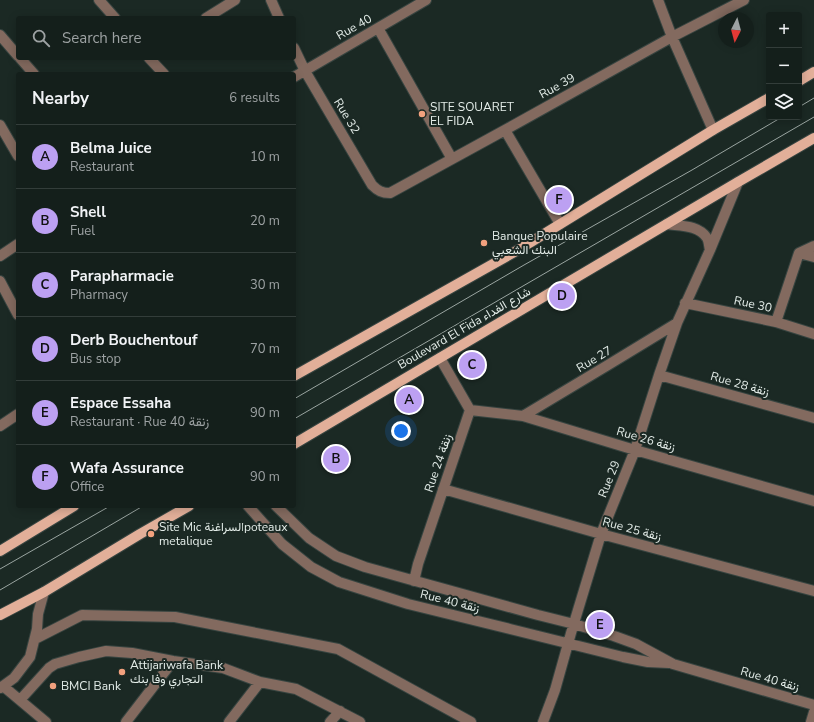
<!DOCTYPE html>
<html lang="en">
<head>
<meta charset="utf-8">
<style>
	body { margin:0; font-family:"Nunito Sans",Vazirmatn,sans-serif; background:#1d2724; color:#f1f3f6 }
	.controls { position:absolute; right:12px; top:12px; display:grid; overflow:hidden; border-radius:4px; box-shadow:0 2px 10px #0003 }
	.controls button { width:36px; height:36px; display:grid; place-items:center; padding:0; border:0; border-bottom:1px solid #333d3a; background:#141f1b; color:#f1f3f6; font:20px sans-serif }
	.compass { position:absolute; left:718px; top:12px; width:36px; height:36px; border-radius:50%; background:#141f1b; box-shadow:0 2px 10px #0003; rotate:186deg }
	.you { position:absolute; left:401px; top:431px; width:14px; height:14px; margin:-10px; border:3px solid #fff; border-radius:50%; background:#1a73e8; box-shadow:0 0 0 6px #1a73e833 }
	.badge { display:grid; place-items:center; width:26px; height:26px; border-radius:50%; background:#bca0f2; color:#111; font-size:13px; font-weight:700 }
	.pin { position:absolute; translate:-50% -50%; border:2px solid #fff; box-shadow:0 1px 4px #0006 }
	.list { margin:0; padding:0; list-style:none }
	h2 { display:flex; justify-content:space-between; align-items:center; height:52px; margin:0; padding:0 16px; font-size:17px }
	h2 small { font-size:13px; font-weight:400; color:#9da2a3 }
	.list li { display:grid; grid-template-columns:26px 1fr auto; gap:12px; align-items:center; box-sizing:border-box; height:64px; padding:0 16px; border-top:1px solid #333d3a }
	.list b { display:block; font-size:15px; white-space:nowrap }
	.list p { margin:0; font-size:13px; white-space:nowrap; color:#9da2a3 }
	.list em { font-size:13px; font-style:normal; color:#9da2a3 }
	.icon { flex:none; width:22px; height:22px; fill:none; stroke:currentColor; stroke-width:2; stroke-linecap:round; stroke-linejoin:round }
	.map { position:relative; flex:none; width:814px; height:722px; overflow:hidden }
	.search { position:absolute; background:#141f1b; box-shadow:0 2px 10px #0003; left:16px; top:16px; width:280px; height:44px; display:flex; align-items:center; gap:10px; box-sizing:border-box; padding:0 14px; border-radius:4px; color:#9da2a3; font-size:15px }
	.panel { position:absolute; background:#141f1b; box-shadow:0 2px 10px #0003; left:16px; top:72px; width:280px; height:436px; border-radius:4px }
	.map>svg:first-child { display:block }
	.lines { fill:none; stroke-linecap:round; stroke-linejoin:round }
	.minor-casing { stroke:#374440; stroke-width:12 }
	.major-casing { stroke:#374440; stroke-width:12 }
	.minor { stroke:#836a5f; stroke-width:10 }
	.major { stroke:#e2af99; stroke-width:10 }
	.tram { stroke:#9aa5a1; stroke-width:1 }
	.poi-dot { fill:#f2a17e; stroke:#1b2924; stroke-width:1.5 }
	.labels { text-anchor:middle; stroke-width:4; stroke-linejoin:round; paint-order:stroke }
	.street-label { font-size:12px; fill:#e4ede9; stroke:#1b2924 }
	.poi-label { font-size:12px; fill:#e4ede9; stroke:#1b2924; text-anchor:start }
</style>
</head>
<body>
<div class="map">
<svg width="814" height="722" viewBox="0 0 814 722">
	<rect width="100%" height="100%" fill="#1b2924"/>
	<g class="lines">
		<defs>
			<path id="minor" d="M 99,0 L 115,18
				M 271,0 L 279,18
				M 658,0 L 672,37 L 713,130
				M 206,18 L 235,0
				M 378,28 L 452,159
				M 0,35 L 18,56
				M 294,48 L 305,71 L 372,185 C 378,191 382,193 390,193 L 505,130 L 672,37 L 744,0
				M 20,58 L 34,74
				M 149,58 L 164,74
				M 294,77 L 426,0
				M 0,125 L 18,156
				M 505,130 L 560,224
				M 667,224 C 681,226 699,225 707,238 C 709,241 709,247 710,250
				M 799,253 L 814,257
				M 0,256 L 18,244
				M 0,281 L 18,315
				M 685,303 L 776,322 L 814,334
				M 776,322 L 799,253 L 814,246
				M 659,375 L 814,418
				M 470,410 L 523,416 L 635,450 L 814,501
				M 523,416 L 608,365 L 677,323
				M 0,426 L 18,414
				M 443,489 L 601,534 L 814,591
				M 248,506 L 282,544 L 311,567 L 339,582 L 408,604 L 510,629 L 623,657 L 648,662 L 669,663
				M 276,506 L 309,538 L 336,556 L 365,567 L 538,615 L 574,624 L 614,636 L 636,644 L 673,664 L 814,705
				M 414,581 L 418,564 L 470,410 L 440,358
				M 35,639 L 82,615 L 175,617 L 338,649 L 471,722
				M 3,686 L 46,722
				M 0,688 L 3,686 L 14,678 L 30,657 L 37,629 L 38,614 L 44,592
				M 20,700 L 49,668 L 55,664 L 79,657 L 106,651 L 132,653 L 173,661 L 223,668 L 260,682 L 296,689 L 360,722
				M 126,722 L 173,661
				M 229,722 L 260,682
				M 330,722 L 340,711
				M 543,722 L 555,690 L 571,633 L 601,534 L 635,450 L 659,375 L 677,323 L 710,250 L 738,182
				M 811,722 L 814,712"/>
			<path id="major" d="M 799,81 L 814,72
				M 294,376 L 518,250 L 713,130 L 769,98
				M 294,444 L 738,182 L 814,138
				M 0,551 L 74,506
				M 0,615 L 44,592 L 140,534 L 189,506"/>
		</defs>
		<!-- minor casing -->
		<use href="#minor" class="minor-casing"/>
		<!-- major casing -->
		<use href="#major" class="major-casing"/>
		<!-- minor -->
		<use href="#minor" class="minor"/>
		<!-- major -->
		<use href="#major" class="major"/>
		<!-- tram -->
		<path class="tram" d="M 799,107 L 814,98
			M 294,399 L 524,265 L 692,170 L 782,117
			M 294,419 L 814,117
			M 0,569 L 110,506
			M 0,590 L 143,506"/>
	</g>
	<!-- markers -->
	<g class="poi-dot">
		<circle cx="422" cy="114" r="4"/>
		<circle cx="484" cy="243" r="4"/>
		<circle cx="151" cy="534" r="4"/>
		<circle cx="122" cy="672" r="4"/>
		<circle cx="53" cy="686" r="4"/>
	</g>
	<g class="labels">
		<!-- street labels -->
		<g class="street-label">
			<text transform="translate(354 27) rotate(-30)" y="4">Rue 40</text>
			<text transform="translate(557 86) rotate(-29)" y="4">Rue 39</text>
			<text transform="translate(347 116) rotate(59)" y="4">Rue 32</text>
			<text transform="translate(753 304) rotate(12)" y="4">Rue 30</text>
			<text transform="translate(464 328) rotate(-30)" y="4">Boulevard El Fida شارع الفداء</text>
			<text transform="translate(594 359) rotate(-31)" y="4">Rue 27</text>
			<text transform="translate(740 384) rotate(16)" y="4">Rue 28 زنقة</text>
			<text transform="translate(646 439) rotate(16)" y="4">Rue 26 زنقة</text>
			<text transform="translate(438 463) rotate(-71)" y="4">Rue 24 زنقة</text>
			<text transform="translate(609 479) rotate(-68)" y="4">Rue 29</text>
			<text transform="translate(632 529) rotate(15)" y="4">Rue 25 زنقة</text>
			<text transform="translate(450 601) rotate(14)" y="4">Rue 40 زنقة</text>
			<text transform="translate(770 679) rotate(16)" y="4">Rue 40 زنقة</text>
		</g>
		<!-- poi labels -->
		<g class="poi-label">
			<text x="430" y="111">SITE SOUARET<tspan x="430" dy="14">EL FIDA</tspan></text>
			<text x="492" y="240">Banque Populaire<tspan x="492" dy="14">البنك الشعبي</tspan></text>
			<text x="159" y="531">Site Mic السراغنةpoteaux<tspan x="159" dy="14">metalique</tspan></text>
			<text x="130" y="669">Attijariwafa Bank<tspan x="130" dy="14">التجاري وفا بنك</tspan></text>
			<text x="61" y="690">BMCI Bank</text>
		</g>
	</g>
</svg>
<div class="controls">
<button>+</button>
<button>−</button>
<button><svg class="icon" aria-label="layers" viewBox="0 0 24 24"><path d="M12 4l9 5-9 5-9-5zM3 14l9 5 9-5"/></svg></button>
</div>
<svg class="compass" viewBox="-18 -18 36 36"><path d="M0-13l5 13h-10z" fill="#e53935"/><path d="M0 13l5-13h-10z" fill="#9da2a3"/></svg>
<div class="you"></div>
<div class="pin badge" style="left:409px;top:400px">A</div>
<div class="pin badge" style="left:336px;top:459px">B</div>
<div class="pin badge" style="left:472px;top:365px">C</div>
<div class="pin badge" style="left:562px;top:296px">D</div>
<div class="pin badge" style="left:600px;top:625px">E</div>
<div class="pin badge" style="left:559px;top:200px">F</div>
<div class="search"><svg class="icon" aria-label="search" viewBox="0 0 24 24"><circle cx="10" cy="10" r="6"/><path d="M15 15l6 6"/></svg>Search here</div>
<section class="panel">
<h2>Nearby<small>6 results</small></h2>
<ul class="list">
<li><span class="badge">A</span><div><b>Belma Juice</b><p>Restaurant</p></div><em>10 m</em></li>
<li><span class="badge">B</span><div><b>Shell</b><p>Fuel</p></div><em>20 m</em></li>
<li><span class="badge">C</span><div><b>Parapharmacie</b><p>Pharmacy</p></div><em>30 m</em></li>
<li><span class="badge">D</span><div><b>Derb Bouchentouf</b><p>Bus stop</p></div><em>70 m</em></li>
<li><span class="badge">E</span><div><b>Espace Essaha</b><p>Restaurant · Rue 40 زنقة</p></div><em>90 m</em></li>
<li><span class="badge">F</span><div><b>Wafa Assurance</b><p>Office</p></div><em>90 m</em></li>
</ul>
</section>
</div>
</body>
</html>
